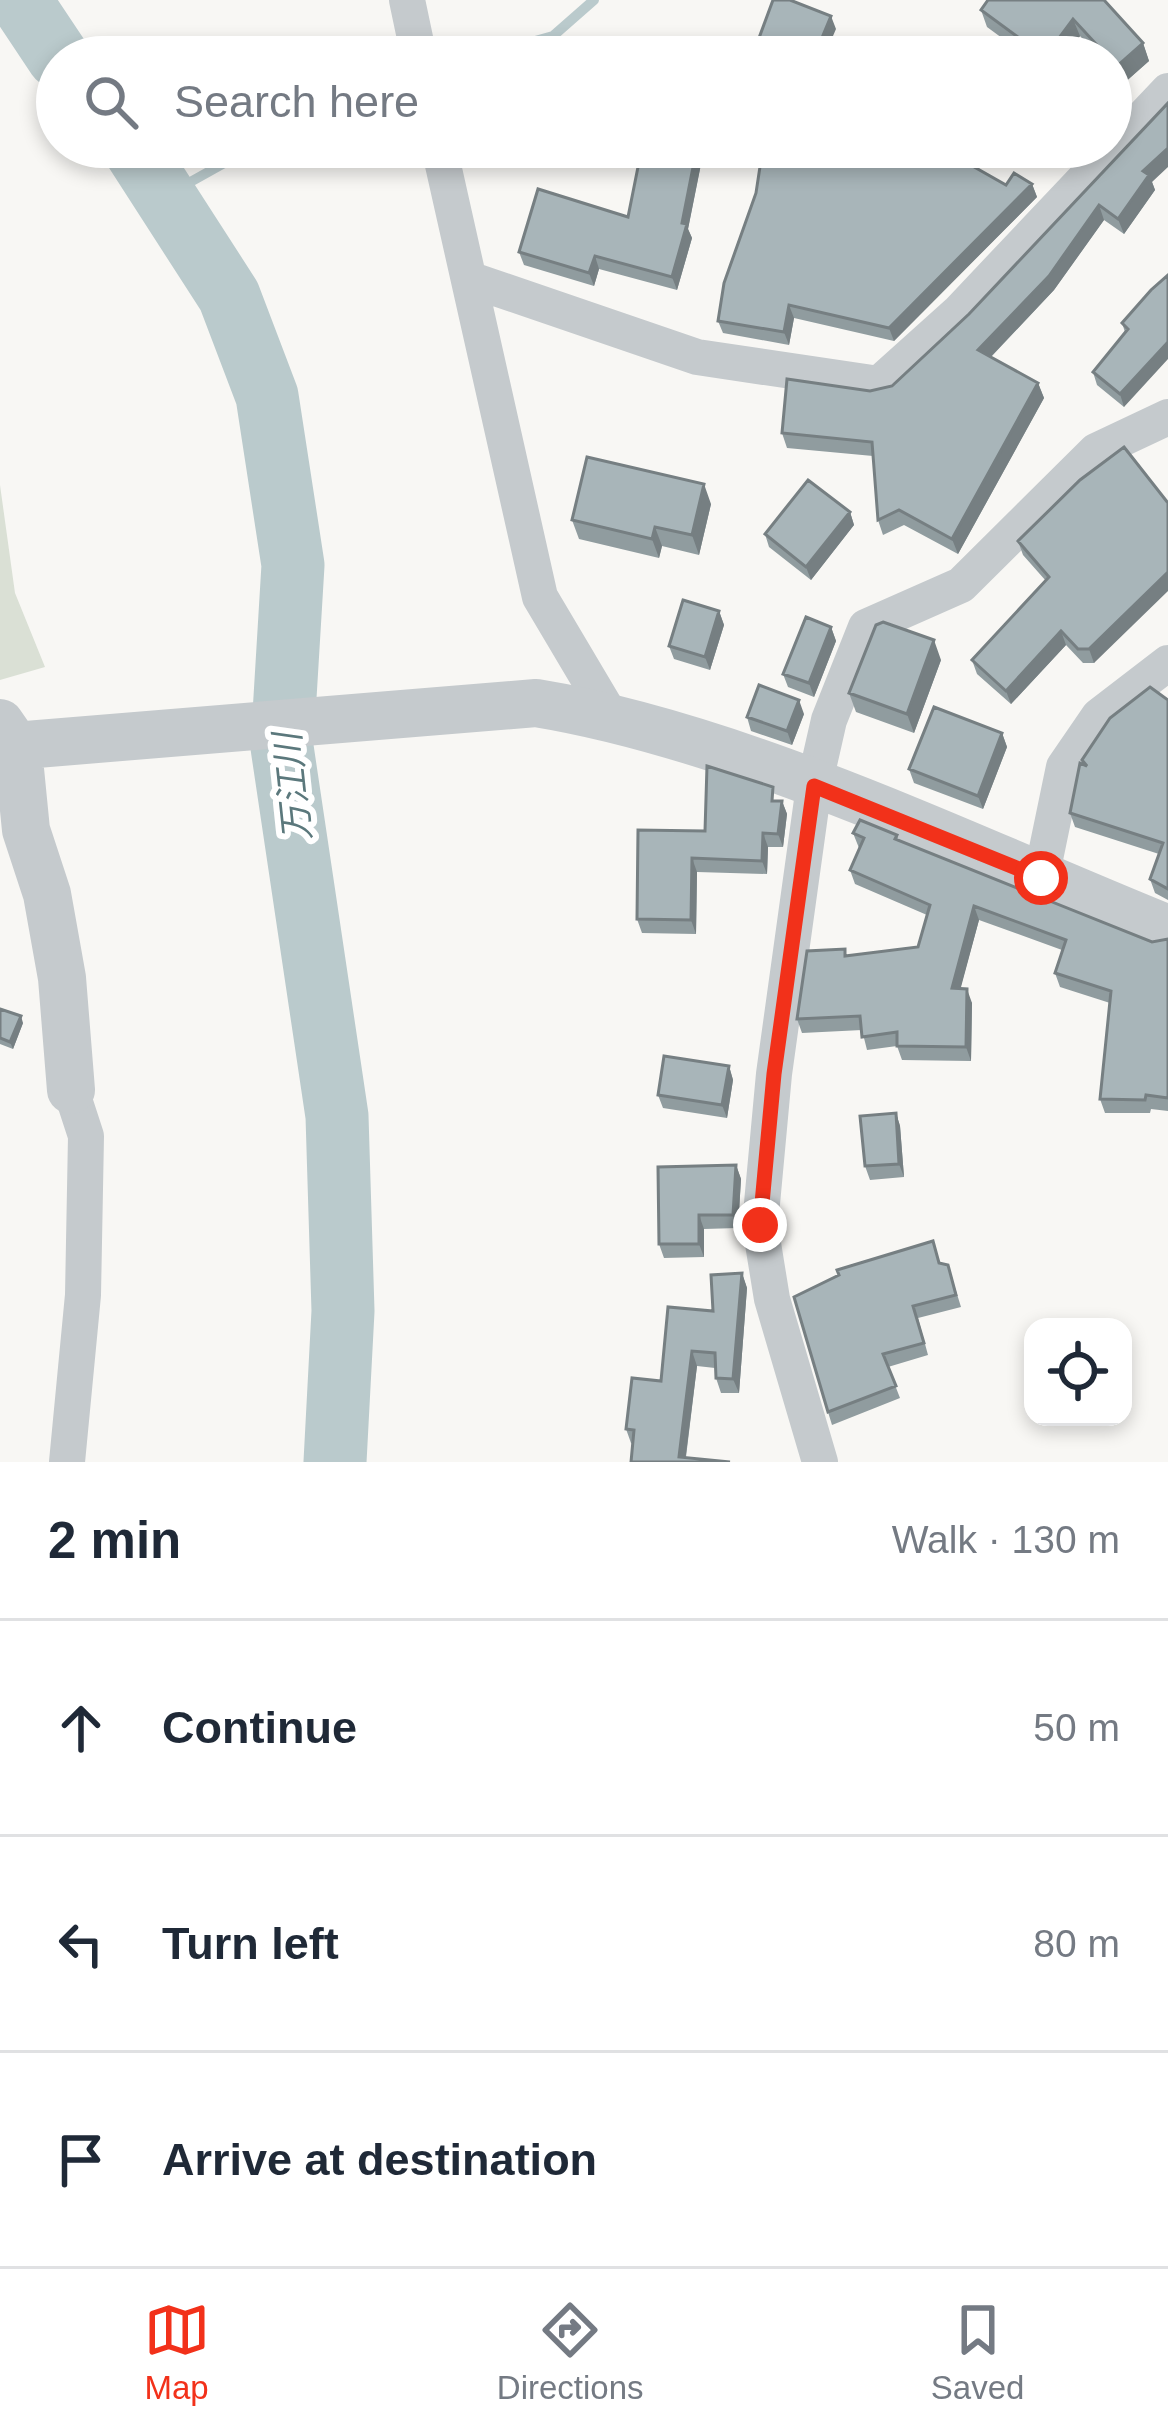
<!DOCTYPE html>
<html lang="en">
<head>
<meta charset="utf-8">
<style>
	body { margin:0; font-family:Arial,"Noto Sans JP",sans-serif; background:#f6f6f7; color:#1f2937 }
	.controls { position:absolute; right:36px; bottom:36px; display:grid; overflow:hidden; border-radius:24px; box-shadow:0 6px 18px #0003 }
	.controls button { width:108px; height:108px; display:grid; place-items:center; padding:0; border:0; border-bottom:3px solid #e0e1e3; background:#fff; color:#1f2937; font:60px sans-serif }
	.stop { position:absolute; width:36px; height:36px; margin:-27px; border:9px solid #f2311a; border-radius:50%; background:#fff }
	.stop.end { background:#f2311a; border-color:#fff; box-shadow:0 3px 12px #0008 }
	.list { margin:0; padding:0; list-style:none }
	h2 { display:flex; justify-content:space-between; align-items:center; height:156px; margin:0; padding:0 48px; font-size:51px }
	h2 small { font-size:39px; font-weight:400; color:#747a83 }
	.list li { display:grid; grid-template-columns:78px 1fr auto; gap:36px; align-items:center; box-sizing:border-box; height:216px; padding:0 48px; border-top:3px solid #e0e1e3 }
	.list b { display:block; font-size:45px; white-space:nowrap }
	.list em { font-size:39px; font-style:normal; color:#747a83 }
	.icon { flex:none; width:66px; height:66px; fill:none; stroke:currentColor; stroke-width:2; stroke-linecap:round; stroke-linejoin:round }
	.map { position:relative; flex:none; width:1168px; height:1462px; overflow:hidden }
	.search { position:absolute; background:#fff; box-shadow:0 6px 18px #0003; left:36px; right:36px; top:36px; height:132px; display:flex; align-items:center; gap:30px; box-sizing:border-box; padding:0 42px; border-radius:66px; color:#747a83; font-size:45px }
	.sheet { height:804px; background:#fff }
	nav { display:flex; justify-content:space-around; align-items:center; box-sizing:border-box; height:168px; border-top:3px solid #e0e1e3; background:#fff; font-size:33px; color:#747a83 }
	nav a { display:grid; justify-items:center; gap:6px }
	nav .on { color:#f2311a }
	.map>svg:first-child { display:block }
	.green { fill:#dae0d5 }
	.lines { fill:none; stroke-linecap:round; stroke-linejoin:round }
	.stream { stroke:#bacacc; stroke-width:10 }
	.river { stroke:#bacacc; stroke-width:63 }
	.minor { stroke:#c5cacd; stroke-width:36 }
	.tertiary { stroke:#c5cacd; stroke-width:48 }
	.wall { fill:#909c9f }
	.shaded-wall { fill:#767f82 }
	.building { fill:#a8b5b9; stroke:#767f82; stroke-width:3 }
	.route { stroke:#f2311a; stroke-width:15 }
	.labels { text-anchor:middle; stroke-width:12; stroke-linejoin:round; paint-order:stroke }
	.water-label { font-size:36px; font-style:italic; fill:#5b787c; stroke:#fff }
</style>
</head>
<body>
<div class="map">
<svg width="1168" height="1462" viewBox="0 0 1168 1462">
	<rect width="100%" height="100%" fill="#f8f7f4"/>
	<!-- green -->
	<path class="green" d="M 0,485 L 15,593 L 45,667 L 0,680 Z"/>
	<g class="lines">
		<!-- stream -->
		<path class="stream" d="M 479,57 L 553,36 L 594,0
			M 167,195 L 253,147"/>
		<!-- river -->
		<path class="river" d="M 20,0 L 58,57
			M 133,147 L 229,296 L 267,396 L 293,565 L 282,747 L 337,1116 L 343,1311 L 335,1462"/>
		<!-- minor -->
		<path class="minor" d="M 407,0 L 419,57
			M 439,147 L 540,597 L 610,715
			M 469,279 L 697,357 L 879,384 L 958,313 L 1168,91
			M 1041,878 L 1064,767 L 1099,716 L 1168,663
			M 67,1462 L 83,1295 L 86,1136 L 71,1090
			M 820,1462 L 772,1299 L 760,1225 L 774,1074 L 814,786 L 829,720 L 866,627 L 961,585 L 1096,451 L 1168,417"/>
		<!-- tertiary -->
		<path class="tertiary" d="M 0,723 L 18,749 L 26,830 L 47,894 L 62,978 L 71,1090
			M 0,747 L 536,703 C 743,737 972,850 1168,929"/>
	</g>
	<!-- wall -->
	<path class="wall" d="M 1104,0 L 1143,43 L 1149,61 L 1123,84 L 1111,70 L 1111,57 L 1099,57 L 1080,36 L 1064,57 L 1028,57 L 987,27 L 981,10 Z
		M 1168,103 L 1152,182 L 1155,190 L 1124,234 L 1104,220 L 1054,290 L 991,357 L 1038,383 L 1044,398 L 958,554 L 904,525 L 883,535 L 878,520 L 873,456 L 787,448 L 782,433 L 870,391 L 892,386 L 969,314 Z
		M 642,147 L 701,147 L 703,154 L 688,229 L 692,238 L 677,290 L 599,269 L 594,286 L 524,265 L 519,252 L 628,217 Z
		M 752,147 L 942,147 L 1006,185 L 1032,184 L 1037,197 L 894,341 L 794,318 L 789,345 L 723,333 L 718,321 L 756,193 L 762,154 L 753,152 Z
		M 1151,290 L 1124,407 L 1097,385 L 1093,372 L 1125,332 L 1122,323 Z
		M 1168,503 L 1094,663 L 1083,663 L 1066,645 L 1011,704 L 977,674 L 972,660 L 1046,581 L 1023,555 L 1018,541 Z
		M 711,504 L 699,555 L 662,546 L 659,558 L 579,539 L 572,520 Z
		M 850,512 L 854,525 L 811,580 L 769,547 L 765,534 Z
		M 719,611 L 724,625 L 710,670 L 674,659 L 669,646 Z
		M 831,627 L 836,641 L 814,697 L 788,687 L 783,674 Z
		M 941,660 L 914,733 L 856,712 L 849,693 Z
		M 1168,700 L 1168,900 L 1155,893 L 1150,879 L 1159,854 L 1075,827 L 1070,813 L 1083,764 L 1082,760 Z
		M 804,714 L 792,745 L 751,731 L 747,717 Z
		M 1002,733 L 1007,747 L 983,809 L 914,783 L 909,769 Z
		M 778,801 L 782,801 L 787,814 L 783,847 L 768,847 L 767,874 L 697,872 L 696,934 L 642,933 L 637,919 L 705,831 Z
		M 853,833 L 897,835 L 899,841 L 1152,942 L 1168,939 L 1168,1111 L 1151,1109 L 1150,1113 L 1105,1113 L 1100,1099 L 1110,1003 L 1060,987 L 1055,973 L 1062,950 L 979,920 L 960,989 L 972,1003 L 971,1061 L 902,1060 L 897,1046 L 867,1050 L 862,1030 L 802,1033 L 797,1019 L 847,955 L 918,947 L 927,915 L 855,884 L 850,870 L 859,848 Z
		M 0,1009 L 23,1023 L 13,1049 L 0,1044 Z
		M 729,1066 L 733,1080 L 727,1118 L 663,1108 L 658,1095 Z
		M 896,1113 L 900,1126 L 904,1177 L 870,1180 L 865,1166 Z
		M 736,1165 L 741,1179 L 738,1228 L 704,1229 L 704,1257 L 664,1258 L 659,1244 Z
		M 940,1263 L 948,1265 L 961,1307 L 918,1318 L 928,1355 L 888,1367 L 900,1398 L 832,1425 L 828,1412 Z
		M 742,1273 L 747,1288 L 739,1393 L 721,1393 L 716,1378 L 715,1368 L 697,1366 L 686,1457 L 631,1462 L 633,1444 L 631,1443 L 626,1429 Z"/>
	<!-- shaded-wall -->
	<path class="shaded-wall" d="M 831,16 L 836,29 L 824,57 L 814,57 Z
		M 1073,19 L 1080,36 L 1064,57 L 1045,57 Z
		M 1143,43 L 1149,61 L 1123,84 L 1117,66 Z
		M 697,147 L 701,147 L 703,154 L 688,229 L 692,238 L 677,290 L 672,277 Z
		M 1168,148 L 1168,167 L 1152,182 L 1155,190 L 1124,234 L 1118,219 L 1143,171 Z
		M 1032,184 L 1037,197 L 894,341 L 889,328 Z
		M 1099,205 L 1104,220 L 1054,290 L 983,365 L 978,350 Z
		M 595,256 L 599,269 L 594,286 L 589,273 Z
		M 789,305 L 794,318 L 789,345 L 784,332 Z
		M 1168,342 L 1168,359 L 1124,407 L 1120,394 Z
		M 1038,383 L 1044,398 L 958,554 L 952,539 Z
		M 704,484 L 711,504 L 699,555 L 692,535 Z
		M 850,512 L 854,525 L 811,580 L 806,567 Z
		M 655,527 L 662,546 L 659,558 L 652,539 Z
		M 1168,572 L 1168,591 L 1094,663 L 1089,649 Z
		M 719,611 L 724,625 L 710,670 L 705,657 Z
		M 831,627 L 836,641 L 814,697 L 809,683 Z
		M 1061,631 L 1066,645 L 1011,704 L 1006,691 Z
		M 934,640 L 941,660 L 914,733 L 907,714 Z
		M 799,700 L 804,714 L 792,745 L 787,731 Z
		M 1002,733 L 1007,747 L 983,809 L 978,796 Z
		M 782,801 L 787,814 L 783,847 L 778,834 Z
		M 763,833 L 768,847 L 767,874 L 762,861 Z
		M 692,858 L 697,872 L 696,934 L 691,920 Z
		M 974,906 L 979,920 L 957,1002 L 952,988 Z
		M 967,989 L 972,1003 L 971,1061 L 966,1047 Z
		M 21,1016 L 23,1023 L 13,1049 L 10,1042 Z
		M 729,1066 L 733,1080 L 727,1118 L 722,1105 Z
		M 896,1113 L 900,1126 L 904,1177 L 899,1164 Z
		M 736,1165 L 741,1179 L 738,1228 L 733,1215 Z
		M 699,1215 L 704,1229 L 704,1257 L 699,1244 Z
		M 742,1273 L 747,1288 L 739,1393 L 733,1379 Z
		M 692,1351 L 697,1366 L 685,1462 L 679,1457 Z"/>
	<!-- building -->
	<path class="building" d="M 773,0 L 790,0 L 831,16 L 814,57 L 752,57 Z
		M 988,0 L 1104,0 L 1143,43 L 1117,66 L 1111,60 L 1111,57 L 1108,57 L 1073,19 L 1045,57 L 981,10 Z
		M 1168,103 L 1168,148 L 1143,171 L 1149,175 L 1118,219 L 1099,205 L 1049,276 L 978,350 L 1038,383 L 952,539 L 899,510 L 878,520 L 872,442 L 782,433 L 787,379 L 870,391 L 892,386 L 969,314 Z
		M 642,147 L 697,147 L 682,223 L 687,224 L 672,277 L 595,256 L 589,273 L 519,252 L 538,189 L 628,217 Z
		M 763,147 L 939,147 L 1006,185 L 1014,173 L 1032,184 L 889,328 L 789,305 L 784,332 L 718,321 L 724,283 L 756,193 Z
		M 1168,275 L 1168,342 L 1120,394 L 1093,372 L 1128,329 L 1122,323 L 1151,290 Z
		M 1124,447 L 1168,503 L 1168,572 L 1089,649 L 1078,649 L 1061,631 L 1006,691 L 972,660 L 1049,577 L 1018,541 L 1080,480 Z
		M 587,457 L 704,484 L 692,535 L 655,527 L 652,539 L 572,520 Z
		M 808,480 L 850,512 L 806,567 L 765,534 Z
		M 683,600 L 719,611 L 705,657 L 669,646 Z
		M 806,617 L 831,627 L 809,683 L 783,674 Z
		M 883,622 L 934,640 L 907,714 L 849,693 L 876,625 Z
		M 759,685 L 799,700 L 787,731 L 747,717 Z
		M 1150,687 L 1168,700 L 1168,889 L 1150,879 L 1163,843 L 1070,813 L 1080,763 L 1087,766 L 1082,760 L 1110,718 Z
		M 934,707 L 1002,733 L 978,796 L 909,769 Z
		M 707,766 L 773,787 L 772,801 L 782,801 L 778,834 L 763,833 L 762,861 L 692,858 L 691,920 L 637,919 L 638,830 L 705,831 Z
		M 860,820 L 897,835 L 895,839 L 1152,942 L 1168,939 L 1168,1098 L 1146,1095 L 1145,1100 L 1100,1099 L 1111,991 L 1055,973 L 1066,940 L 974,906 L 952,988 L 967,989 L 966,1047 L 897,1046 L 897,1032 L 862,1037 L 860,1016 L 797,1019 L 807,951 L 845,949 L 845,956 L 918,947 L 930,905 L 850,870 L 864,838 L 853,833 Z
		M 0,1009 L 21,1016 L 10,1042 L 0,1038 Z
		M 664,1056 L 729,1066 L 722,1105 L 658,1095 Z
		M 896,1113 L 899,1164 L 865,1166 L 860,1116 Z
		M 736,1165 L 733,1215 L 699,1215 L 699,1244 L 659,1244 L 658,1167 Z
		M 933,1241 L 939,1263 L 948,1265 L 956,1295 L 913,1306 L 924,1343 L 883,1354 L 896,1386 L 828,1412 L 794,1297 L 839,1275 L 837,1270 Z
		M 742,1273 L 733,1379 L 716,1378 L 715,1353 L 692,1351 L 679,1457 L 730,1462 L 631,1462 L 634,1430 L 626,1429 L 632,1378 L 661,1381 L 668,1307 L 713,1311 L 711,1275 Z"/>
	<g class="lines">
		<!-- route -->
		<path class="route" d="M 760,1225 L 774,1074 L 814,786 L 1041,878"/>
	</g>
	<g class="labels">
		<!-- water labels -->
		<g class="water-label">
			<text transform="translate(292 787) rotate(-96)" y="13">万江川</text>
		</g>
	</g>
</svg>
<div class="controls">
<button><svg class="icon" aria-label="locate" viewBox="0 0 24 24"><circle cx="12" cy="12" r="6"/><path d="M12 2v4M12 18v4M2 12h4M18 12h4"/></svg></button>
</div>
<div class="stop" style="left:1041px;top:878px"></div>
<div class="stop end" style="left:760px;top:1225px"></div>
<div class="search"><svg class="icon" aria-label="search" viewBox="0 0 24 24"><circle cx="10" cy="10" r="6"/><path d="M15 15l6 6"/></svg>Search here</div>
</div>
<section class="sheet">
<h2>2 min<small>Walk · 130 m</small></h2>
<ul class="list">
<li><svg class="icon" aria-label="ahead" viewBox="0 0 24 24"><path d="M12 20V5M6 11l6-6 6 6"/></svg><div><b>Continue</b></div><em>50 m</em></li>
<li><svg class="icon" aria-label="left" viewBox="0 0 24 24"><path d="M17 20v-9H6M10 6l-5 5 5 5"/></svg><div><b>Turn left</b></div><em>80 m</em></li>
<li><svg class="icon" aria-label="arrive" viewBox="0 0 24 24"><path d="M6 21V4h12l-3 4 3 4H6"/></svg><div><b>Arrive at destination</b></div></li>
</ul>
</section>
<nav>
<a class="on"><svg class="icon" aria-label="map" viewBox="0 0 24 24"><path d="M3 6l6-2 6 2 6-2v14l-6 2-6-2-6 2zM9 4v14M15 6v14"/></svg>Map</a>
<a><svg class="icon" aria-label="directions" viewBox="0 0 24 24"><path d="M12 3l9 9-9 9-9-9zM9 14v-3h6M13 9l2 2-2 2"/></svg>Directions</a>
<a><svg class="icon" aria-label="saved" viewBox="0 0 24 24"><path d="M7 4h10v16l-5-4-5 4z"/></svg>Saved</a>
</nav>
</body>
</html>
